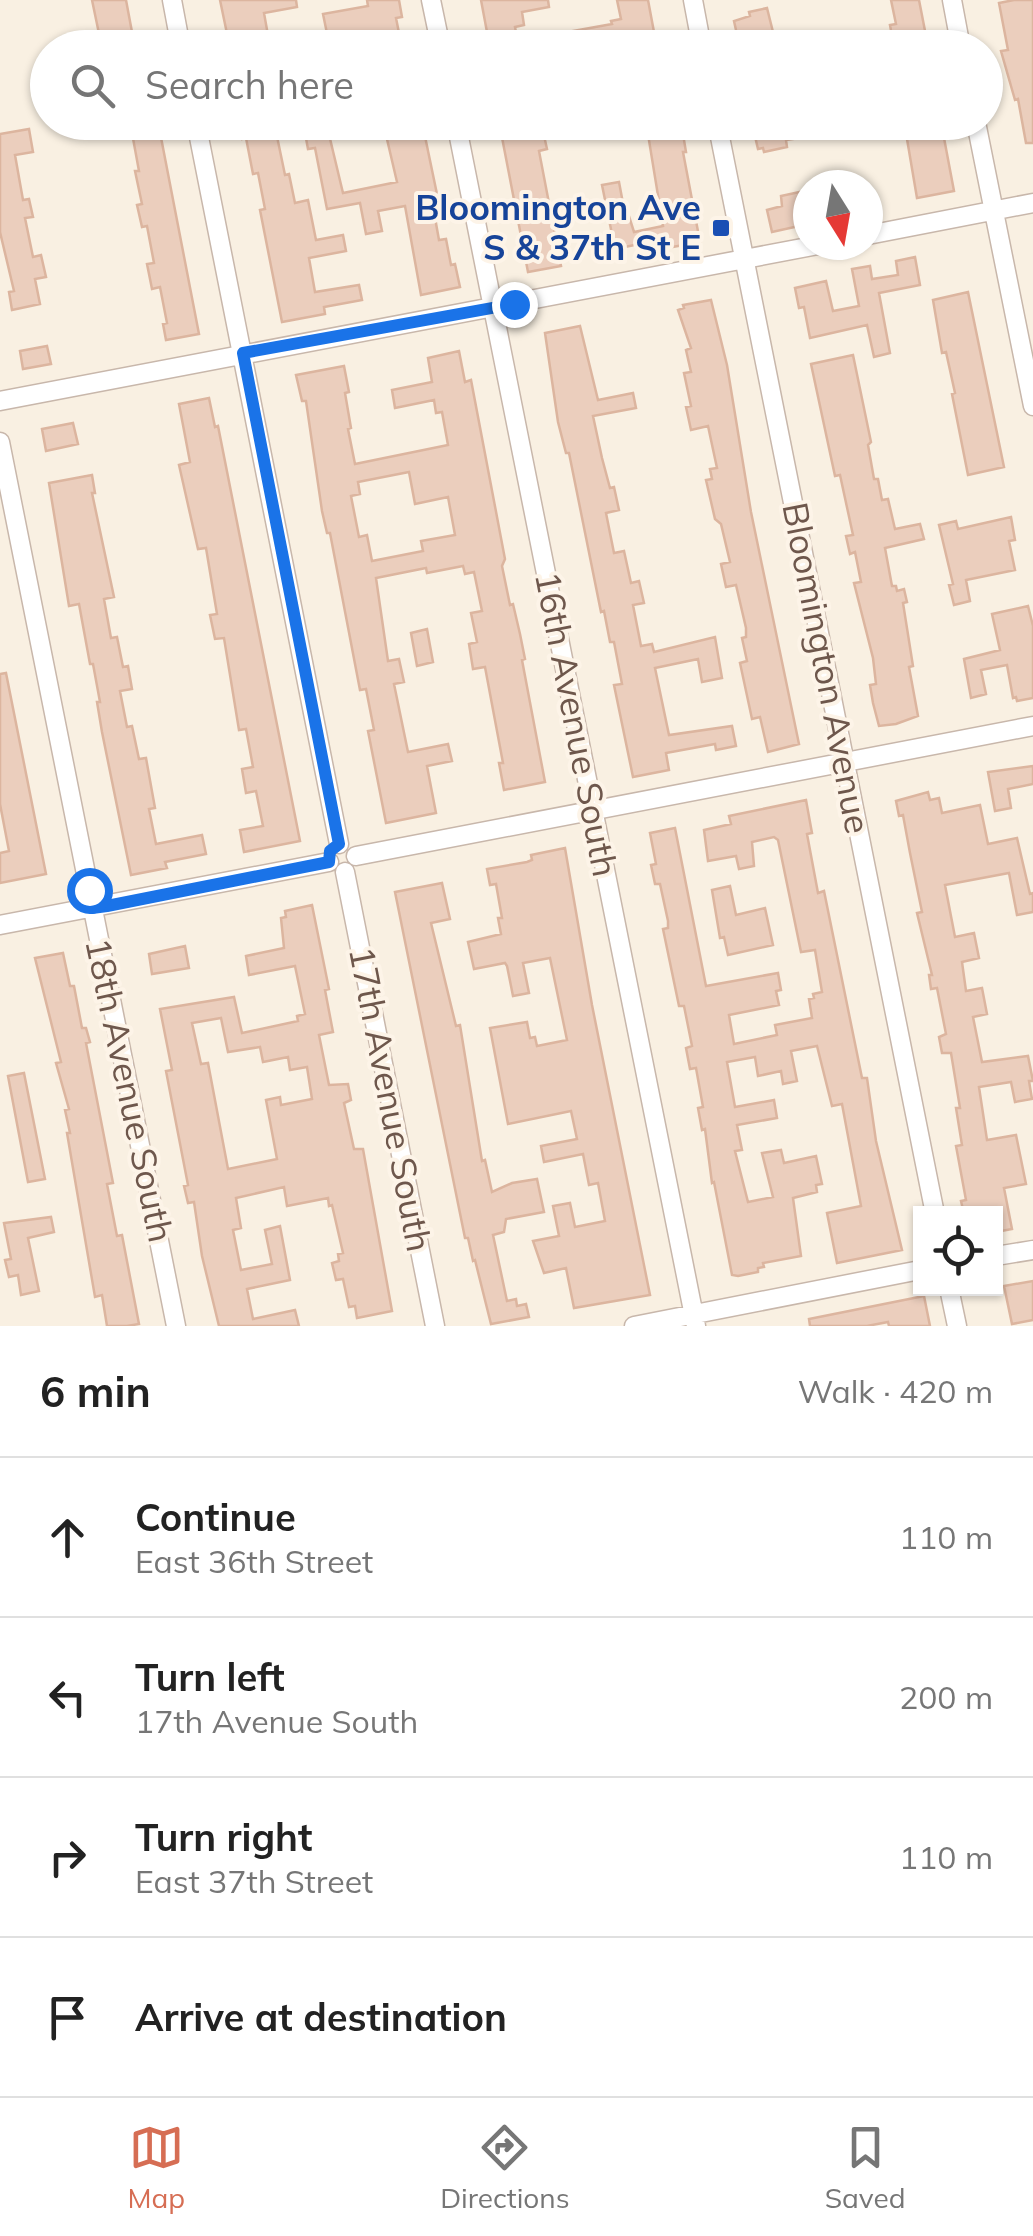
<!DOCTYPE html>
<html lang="en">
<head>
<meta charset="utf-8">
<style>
	body { margin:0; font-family:Mulish,sans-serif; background:#f6f6f6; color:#222 }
	.controls { position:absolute; right:30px; bottom:30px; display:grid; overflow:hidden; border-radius:0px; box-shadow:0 2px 8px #0004 }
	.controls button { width:90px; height:90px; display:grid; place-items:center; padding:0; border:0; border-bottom:2px solid #e0e0e0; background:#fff; color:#222; font:50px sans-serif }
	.compass { position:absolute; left:793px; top:170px; width:90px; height:90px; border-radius:50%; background:#fff; box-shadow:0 2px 8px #0004; rotate:169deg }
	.stop { position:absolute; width:30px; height:30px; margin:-22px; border:8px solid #1a73e8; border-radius:50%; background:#fff }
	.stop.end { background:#1a73e8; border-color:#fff; box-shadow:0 2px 10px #0008 }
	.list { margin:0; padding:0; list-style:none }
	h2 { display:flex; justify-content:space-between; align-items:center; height:130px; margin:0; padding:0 40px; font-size:42px }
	h2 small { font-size:32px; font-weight:400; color:#767676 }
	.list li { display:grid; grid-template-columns:65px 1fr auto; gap:30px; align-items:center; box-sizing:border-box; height:160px; padding:0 40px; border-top:2px solid #e0e0e0 }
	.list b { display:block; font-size:38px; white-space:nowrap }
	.list p { margin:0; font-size:32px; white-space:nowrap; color:#767676 }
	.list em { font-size:32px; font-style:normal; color:#767676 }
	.icon { flex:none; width:55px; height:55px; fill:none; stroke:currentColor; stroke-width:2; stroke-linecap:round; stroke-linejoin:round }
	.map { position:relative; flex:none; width:1033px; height:1326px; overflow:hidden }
	.search { position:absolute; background:#fff; box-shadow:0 2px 8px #0004; left:30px; right:30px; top:30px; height:110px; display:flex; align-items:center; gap:25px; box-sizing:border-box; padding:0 35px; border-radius:55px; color:#767676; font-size:38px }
	.sheet { height:770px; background:#fff }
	nav { display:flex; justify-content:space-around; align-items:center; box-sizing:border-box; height:140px; border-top:2px solid #e0e0e0; background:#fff; font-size:28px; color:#767676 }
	nav a { display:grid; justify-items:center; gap:5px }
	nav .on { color:#d66e54 }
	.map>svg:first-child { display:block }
	.building { fill:#ebcebd; stroke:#dcb59f; stroke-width:2.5; fill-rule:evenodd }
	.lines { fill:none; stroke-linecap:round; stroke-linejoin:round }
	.minor-casing { stroke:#c8b7ab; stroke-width:21 }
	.minor { stroke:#fff; stroke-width:18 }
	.route { stroke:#1a73e8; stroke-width:12 }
	.transit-dot { fill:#1a4fb4; stroke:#fdf4e8; stroke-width:4 }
	.labels { text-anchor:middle; stroke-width:8; stroke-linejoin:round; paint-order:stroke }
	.transit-label { font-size:35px; font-weight:bold; fill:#164399; stroke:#fdf4e8; text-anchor:end }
	.street-label { font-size:35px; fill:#6e574c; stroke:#fdf4e8 }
</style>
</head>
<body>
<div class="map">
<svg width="1033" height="1326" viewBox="0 0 1033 1326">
	<rect width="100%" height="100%" fill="#f9f0e2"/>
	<!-- building -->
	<path class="building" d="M 92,0 L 126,0 L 135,48 L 102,48 Z
		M 220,0 L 296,0 L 297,7 L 264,13 L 269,41 L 230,48 Z
		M 367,0 L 399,0 L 402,17 L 396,18 L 402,48 L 330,48 L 323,14 L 368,6 Z
		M 481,0 L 548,0 L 549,7 L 522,12 L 524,25 L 515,27 L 519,48 L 490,48 Z
		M 617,0 L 648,0 L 657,48 L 624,48 L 622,38 L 576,48 L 573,31 L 612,24 L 611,21 L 621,19 Z
		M 891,0 L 919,0 L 927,41 L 894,47 L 890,25 L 896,24 Z
		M 1014,0 L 1033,0 L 1033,143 L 1026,143 L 1018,99 L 1015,100 L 1001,51 L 1008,50 L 999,3 Z
		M 767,8 L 777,48 L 740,48 L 734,21 L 750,16 L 749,12 Z
		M 130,122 L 158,122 L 199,334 L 166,340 L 163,324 L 167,323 L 160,287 L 152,289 L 147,264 L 154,263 L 147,226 L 142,227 L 137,205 L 142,204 L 135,171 L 139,171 Z
		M 239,122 L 274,122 L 285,175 L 289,174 L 295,203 L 308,200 L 316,240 L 343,235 L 346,251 L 309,258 L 315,292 L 359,285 L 362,300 L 324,307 L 325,314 L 282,322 L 260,210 L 265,209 L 258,173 L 253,174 L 246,138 L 242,139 Z
		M 303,122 L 326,122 L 343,193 L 397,182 L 383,122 L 422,122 L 438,199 L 432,201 L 439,240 L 446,239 L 451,265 L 455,264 L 460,287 L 421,295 L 405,206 L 378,211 L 382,231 L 366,234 L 360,203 L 327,209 L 315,148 L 308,149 Z
		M 499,122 L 541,122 L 547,149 L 539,151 L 561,266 L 528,272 Z
		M 646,122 L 681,122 L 686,152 L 683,152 L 700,242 L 667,248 L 666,243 L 660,244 L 659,240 L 615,249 L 602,185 L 619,182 L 625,214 L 628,213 L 634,232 L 663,226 Z
		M 784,122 L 797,122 L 800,138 L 786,140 L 787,147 L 764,152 L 763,148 L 758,149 L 754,132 L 760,130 L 760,127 Z
		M 912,122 L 941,122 L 954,191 L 917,198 L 907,139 L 915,138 Z
		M 29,129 L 33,152 L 15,155 L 23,200 L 29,199 L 33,217 L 25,218 L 33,257 L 41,255 L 46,277 L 35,279 L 40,304 L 12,310 L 9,292 L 14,291 L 0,232 L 0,134 Z
		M 804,191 L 808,224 L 772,232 L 767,210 L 782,206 L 781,196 Z
		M 915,257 L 920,285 L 879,293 L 890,353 L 874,357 L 867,325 L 810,338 L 804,307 L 799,308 L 795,288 L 826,281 L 833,311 L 859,306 L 852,269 L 870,266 L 872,279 L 898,275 L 896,261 Z
		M 968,292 L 1004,467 L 968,475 L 952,394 L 955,393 L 946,352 L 942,353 L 933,300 Z
		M 711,300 L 727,365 L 751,512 L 799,744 L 768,752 L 760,717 L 752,719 L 740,663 L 747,661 L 742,638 L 746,637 L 746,628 L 736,585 L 726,587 L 721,564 L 730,562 L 721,524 L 715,519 L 706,480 L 712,479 L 710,469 L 717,468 L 708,426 L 691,430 L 686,407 L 691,406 L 684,373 L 691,372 L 686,350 L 691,348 L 678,310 L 684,308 L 683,305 Z
		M 580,326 L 598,400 L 633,393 L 636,408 L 593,416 L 602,458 L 610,488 L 614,487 L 619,510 L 606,513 L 614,553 L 624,551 L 631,583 L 639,581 L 644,603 L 633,605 L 641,646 L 652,644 L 654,652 L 715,637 L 722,678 L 702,682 L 698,659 L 655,668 L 669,735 L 732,726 L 736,746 L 716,750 L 715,744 L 666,753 L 669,770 L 633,777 L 614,685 L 622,684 L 614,642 L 610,642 L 604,611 L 601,612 L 569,453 L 566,453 L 558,422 L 545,333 Z
		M 47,346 L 51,364 L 23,369 L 20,351 Z
		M 459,351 L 465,382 L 471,380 L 505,559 L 502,566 L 510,605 L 513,604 L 520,634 L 525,659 L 522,660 L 545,782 L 504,790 L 499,763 L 503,763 L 485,667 L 473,669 L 469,644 L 477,642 L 471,613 L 482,611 L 474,572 L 465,574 L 463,566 L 427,573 L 426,568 L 376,578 L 388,661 L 399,659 L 404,682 L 394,684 L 408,752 L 448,744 L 452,761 L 427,766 L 436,813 L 386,823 L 368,731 L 374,730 L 366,689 L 360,690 L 330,533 L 327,533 L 322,511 L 306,401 L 302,401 L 296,375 L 344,366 L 349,392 L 345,393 L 351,428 L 348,429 L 355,464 L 448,445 L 442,412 L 436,413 L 434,400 L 395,408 L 392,390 L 432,382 L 428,358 ZM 409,472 L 415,504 L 448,497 L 455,535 L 421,541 L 423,551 L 372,561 L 367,535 L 359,537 L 351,496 L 360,494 L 358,482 Z
		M 853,355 L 871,442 L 868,445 L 874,479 L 878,479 L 882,500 L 888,499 L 895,529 L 920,524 L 924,539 L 885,548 L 892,586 L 896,586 L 897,591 L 904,589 L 907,602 L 903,603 L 913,666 L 909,667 L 918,716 L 896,724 L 879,726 L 873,703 L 870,685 L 876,684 L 873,658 L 854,583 L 861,582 L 855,552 L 850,554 L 846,536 L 853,535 L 840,475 L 835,476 L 811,364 Z
		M 209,398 L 215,427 L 218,426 L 300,841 L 244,852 L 240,830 L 263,826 L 256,791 L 246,793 L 242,769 L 253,767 L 246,729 L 239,730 L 224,638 L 215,639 L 210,615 L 217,614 L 206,548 L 198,549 L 179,465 L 190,462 L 179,404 Z
		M 73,423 L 78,444 L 46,451 L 42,429 Z
		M 92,475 L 95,493 L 92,493 L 114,597 L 104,599 L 111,638 L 117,637 L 123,667 L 128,666 L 132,689 L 120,691 L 127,727 L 132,726 L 139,759 L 146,758 L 155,808 L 149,809 L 156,844 L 202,835 L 206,854 L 165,862 L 167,868 L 131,875 L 102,732 L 97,702 L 100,702 L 93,664 L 90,664 L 79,604 L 69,606 L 49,483 Z
		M 1011,517 L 1015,540 L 1009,541 L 1015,570 L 966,580 L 970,601 L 954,605 L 949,585 L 953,584 L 939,525 L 956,521 L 958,529 Z
		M 1028,606 L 1033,626 L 1033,698 L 1017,701 L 1016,697 L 1013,698 L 1007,665 L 981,670 L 986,694 L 971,698 L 964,659 L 1000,650 L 992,614 Z
		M 427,629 L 433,662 L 417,666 L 411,633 Z
		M 6,673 L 46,874 L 0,883 L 0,853 L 9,851 L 0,804 L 0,674 Z
		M 1033,766 L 1033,784 L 1008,789 L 1011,808 L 995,811 L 988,772 Z
		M 928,792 L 930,800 L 939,798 L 942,813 L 980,805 L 988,844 L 1017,838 L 1030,894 L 1033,893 L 1033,912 L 1017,915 L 1009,873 L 945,885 L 955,937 L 974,933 L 979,958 L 962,962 L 966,991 L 982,988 L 987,1014 L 973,1017 L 982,1062 L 1028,1056 L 1033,1081 L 1029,1081 L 1032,1099 L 1015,1102 L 1011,1082 L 979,1087 L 987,1140 L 1016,1135 L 1026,1184 L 1004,1188 L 1012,1229 L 996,1232 L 996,1214 L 964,1214 L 961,1201 L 966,1200 L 956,1146 L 962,1145 L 956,1108 L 960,1108 L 951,1053 L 942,1053 L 939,1037 L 946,1034 L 937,988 L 931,989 L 929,975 L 932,975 L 917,913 L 922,912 L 910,853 L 903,815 L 899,816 L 896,801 Z
		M 806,800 L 812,833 L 807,834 L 818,893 L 824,891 L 862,1078 L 867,1078 L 876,1141 L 902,1250 L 837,1263 L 827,1213 L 861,1206 L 842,1104 L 832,1106 L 817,1046 L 791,1051 L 797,1081 L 783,1084 L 781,1071 L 758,1076 L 755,1057 L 727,1062 L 735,1107 L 774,1100 L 777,1118 L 737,1125 L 742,1150 L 735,1151 L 748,1202 L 773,1197 L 762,1153 L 781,1150 L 784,1163 L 816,1156 L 822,1184 L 816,1185 L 817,1192 L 793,1198 L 801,1256 L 763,1263 L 764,1267 L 758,1268 L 758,1272 L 738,1276 L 732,1275 L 714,1182 L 712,1183 L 705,1129 L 702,1130 L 698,1108 L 703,1107 L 696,1068 L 690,1069 L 686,1048 L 692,1046 L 684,1006 L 679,1006 L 663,929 L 668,928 L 668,921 L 660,884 L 655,884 L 651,865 L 656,864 L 650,833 L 675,828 L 706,986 L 778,973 L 781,990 L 776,991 L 779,1005 L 729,1015 L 734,1044 L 777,1035 L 775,1025 L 812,1018 L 809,999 L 814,998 L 813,994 L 822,992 L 815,950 L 801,952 L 778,840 L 774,837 L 752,842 L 754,866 L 739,869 L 736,856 L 708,861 L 704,830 L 731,824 L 729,816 Z
		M 565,848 L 592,1005 L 650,1295 L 574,1308 L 566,1268 L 544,1273 L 533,1241 L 559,1236 L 553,1206 L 570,1203 L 575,1227 L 605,1221 L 598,1183 L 589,1185 L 583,1154 L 544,1162 L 541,1146 L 577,1139 L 571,1111 L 508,1124 L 490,1028 L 527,1022 L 530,1038 L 535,1037 L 537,1046 L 567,1040 L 550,958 L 523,963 L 529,993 L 513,996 L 507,966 L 505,963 L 474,969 L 468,942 L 501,934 L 498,918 L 502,918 L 496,884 L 490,885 L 487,869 L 527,862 L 532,860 L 531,855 Z
		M 442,883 L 450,919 L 431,923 L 456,1026 L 460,1025 L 482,1161 L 485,1160 L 492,1192 L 512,1183 L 537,1179 L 544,1212 L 506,1219 L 504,1232 L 493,1235 L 507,1301 L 516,1299 L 517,1306 L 526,1304 L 529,1317 L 491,1324 L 475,1260 L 473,1261 L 468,1238 L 465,1238 L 395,892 Z
		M 730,886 L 736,915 L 765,908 L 773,945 L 728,955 L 724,937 L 720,938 L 712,890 Z
		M 312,905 L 329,989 L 325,990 L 333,1032 L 319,1035 L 329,1085 L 348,1084 L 351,1100 L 344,1103 L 354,1149 L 363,1149 L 392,1311 L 357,1318 L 355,1306 L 349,1307 L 343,1279 L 336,1280 L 332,1263 L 339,1261 L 338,1254 L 343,1253 L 332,1205 L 329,1206 L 328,1198 L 287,1206 L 284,1187 L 236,1198 L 241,1228 L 233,1230 L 241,1270 L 272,1264 L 265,1230 L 280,1226 L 290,1280 L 247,1289 L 253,1319 L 295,1310 L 299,1326 L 219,1326 L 202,1256 L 194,1202 L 188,1203 L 184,1186 L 188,1185 L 166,1071 L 172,1070 L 160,1009 L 234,997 L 242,1033 L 298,1021 L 297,1016 L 305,1014 L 295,966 L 249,975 L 246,956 L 284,948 L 281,918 L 286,917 L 285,911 ZM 221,1018 L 228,1052 L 260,1047 L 263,1062 L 288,1057 L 290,1070 L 307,1067 L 312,1099 L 281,1105 L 280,1097 L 266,1100 L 277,1159 L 228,1169 L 208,1063 L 201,1064 L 192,1023 Z
		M 185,946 L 189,968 L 152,974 L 149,954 Z
		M 63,953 L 70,986 L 74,986 L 82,1028 L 86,1028 L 90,1042 L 86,1043 L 113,1183 L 107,1184 L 117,1236 L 122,1235 L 139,1324 L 127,1326 L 107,1326 L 102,1295 L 95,1297 L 67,1133 L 70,1133 L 65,1110 L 69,1109 L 56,1063 L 61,1062 L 35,958 Z
		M 24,1073 L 45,1179 L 28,1182 L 8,1076 Z
		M 51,1217 L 54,1232 L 28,1238 L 39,1291 L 21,1295 L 18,1275 L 9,1277 L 5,1260 L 11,1259 L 4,1223 Z
		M 1033,1281 L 1033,1320 L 1012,1324 L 1004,1286 Z
		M 924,1296 L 930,1326 L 889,1326 L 888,1322 L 867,1326 L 810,1326 L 809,1319 Z"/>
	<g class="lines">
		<defs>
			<path id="minor" d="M 172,0 L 181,48
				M 431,0 L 441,48
				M 693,0 L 702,48
				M 952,0 L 961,48
				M 196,122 L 339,844
				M 456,122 L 696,1326
				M 717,122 L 935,1214
				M 976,122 L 1033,406
				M 868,235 L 1033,203
				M 0,401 L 818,245
				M 0,442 L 176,1326
				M 356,856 L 1033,726
				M 345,872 L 435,1326
				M 0,925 L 329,862
				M 996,1256 L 1033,1250
				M 949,1288 L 957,1326
				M 634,1326 L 920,1270"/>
		</defs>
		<!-- minor casing -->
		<use href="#minor" class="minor-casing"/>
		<!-- minor -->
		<use href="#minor" class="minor"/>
	</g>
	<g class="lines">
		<!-- route -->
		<path class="route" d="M 89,890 L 92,908 L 107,906 L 329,862 L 330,851 L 339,844 L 243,353 L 514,304"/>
	</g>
	<!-- markers -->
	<rect class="transit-dot" x="711" y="218" width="20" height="20" rx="5"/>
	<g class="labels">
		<!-- transit labels -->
		<g class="transit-label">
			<text x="701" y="220">Bloomington Ave<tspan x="701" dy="40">S &amp; 37th St E</tspan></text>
		</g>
		<!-- street labels -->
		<g class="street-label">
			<text transform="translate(826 668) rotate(79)" y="12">Bloomington Avenue</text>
			<text transform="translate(576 724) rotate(79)" y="12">16th Avenue South</text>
			<text transform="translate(129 1090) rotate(78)" y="12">18th Avenue South</text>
			<text transform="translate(390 1099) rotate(79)" y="12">17th Avenue South</text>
		</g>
	</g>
</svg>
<div class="controls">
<button><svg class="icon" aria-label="locate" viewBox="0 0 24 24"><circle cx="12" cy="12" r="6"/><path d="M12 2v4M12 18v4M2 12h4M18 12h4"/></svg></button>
</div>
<svg class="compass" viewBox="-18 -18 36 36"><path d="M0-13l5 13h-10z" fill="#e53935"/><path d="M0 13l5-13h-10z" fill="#767676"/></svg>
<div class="stop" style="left:89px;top:890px"></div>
<div class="stop end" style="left:514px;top:304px"></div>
<div class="search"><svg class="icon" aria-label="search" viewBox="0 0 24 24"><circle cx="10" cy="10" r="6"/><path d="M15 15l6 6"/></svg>Search here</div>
</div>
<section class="sheet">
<h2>6 min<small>Walk · 420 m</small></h2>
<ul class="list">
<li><svg class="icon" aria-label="ahead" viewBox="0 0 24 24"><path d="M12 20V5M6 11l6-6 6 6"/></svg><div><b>Continue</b><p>East 36th Street</p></div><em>110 m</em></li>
<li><svg class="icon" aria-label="left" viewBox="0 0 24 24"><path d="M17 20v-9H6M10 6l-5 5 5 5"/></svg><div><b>Turn left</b><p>17th Avenue South</p></div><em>200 m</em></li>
<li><svg class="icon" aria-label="right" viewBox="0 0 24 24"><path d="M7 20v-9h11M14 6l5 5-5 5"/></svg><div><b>Turn right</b><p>East 37th Street</p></div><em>110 m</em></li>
<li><svg class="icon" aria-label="arrive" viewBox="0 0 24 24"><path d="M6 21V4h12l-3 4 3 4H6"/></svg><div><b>Arrive at destination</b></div></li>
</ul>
</section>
<nav>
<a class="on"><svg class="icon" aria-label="map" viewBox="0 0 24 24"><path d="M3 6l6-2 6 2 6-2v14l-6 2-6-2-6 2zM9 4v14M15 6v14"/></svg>Map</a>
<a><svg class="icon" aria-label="directions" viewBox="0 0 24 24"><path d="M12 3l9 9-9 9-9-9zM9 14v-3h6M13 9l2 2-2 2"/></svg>Directions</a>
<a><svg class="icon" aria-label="saved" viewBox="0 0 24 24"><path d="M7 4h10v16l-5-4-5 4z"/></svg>Saved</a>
</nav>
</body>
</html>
